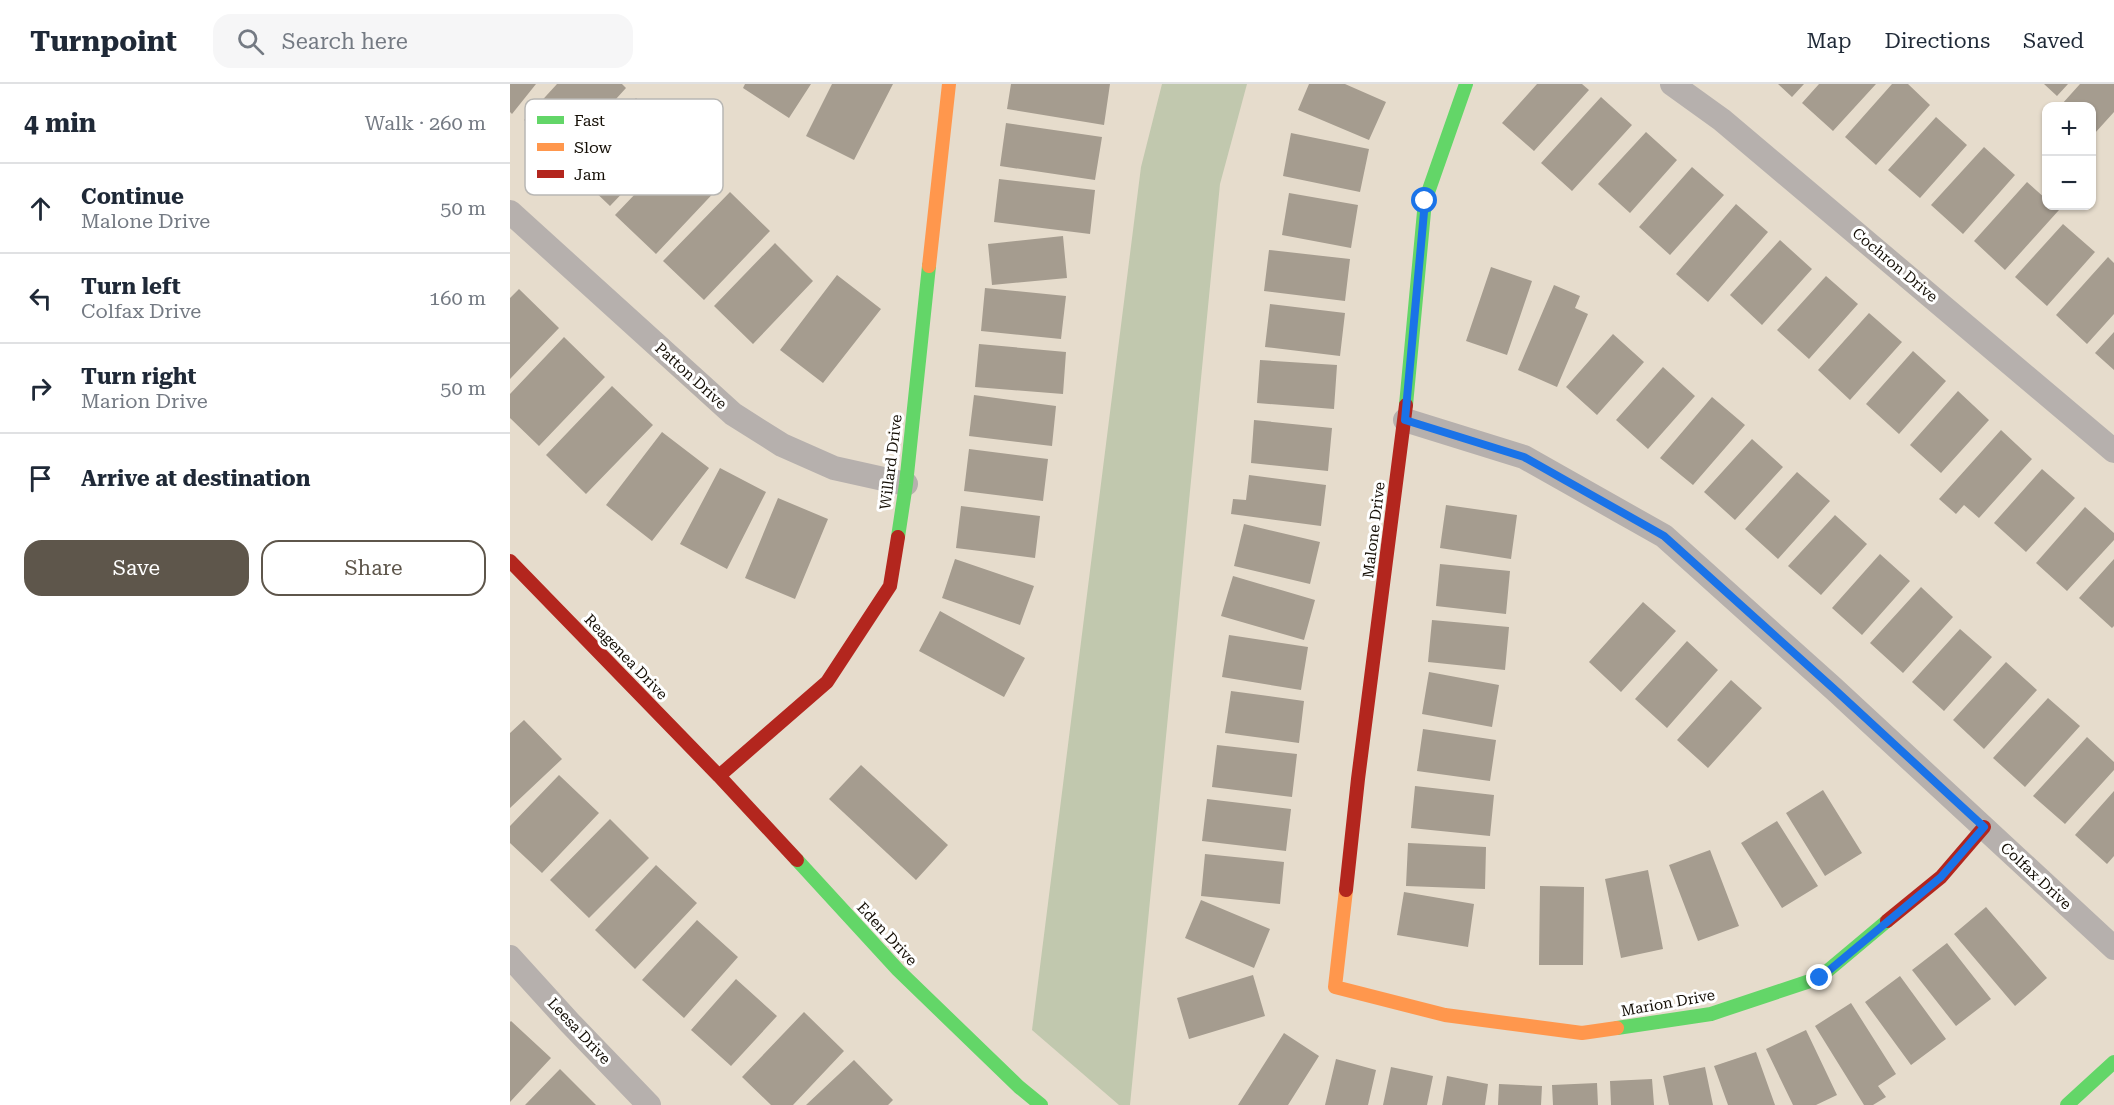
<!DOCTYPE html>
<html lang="en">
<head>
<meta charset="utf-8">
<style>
	body { margin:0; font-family:"Roboto Serif",serif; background:#f6f6f7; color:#1f2937 }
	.controls { position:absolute; right:18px; top:18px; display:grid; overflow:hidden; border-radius:12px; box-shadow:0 2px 4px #0004 }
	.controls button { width:54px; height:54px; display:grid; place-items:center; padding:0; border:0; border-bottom:2px solid #e0e1e3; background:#fff; color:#1f2937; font:30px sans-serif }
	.stop { position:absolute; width:18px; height:18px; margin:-14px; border:4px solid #1a73e8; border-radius:50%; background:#fff }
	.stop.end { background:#1a73e8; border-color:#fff; box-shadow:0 2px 6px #0008 }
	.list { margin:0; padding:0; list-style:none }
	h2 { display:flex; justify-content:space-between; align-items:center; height:78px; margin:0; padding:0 24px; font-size:26px }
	h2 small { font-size:20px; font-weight:400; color:#747a83 }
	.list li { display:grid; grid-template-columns:39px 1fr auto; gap:18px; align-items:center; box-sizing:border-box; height:90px; padding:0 24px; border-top:2px solid #e0e1e3 }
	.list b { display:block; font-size:22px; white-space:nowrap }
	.list p { margin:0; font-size:20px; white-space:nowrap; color:#747a83 }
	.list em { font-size:20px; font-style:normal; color:#747a83 }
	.actions { display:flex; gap:12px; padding:18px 24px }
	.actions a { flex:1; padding:14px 0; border:2px solid #5e564b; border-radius:18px; text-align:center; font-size:21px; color:#5e564b }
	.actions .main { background:#5e564b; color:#fff }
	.icon { flex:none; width:33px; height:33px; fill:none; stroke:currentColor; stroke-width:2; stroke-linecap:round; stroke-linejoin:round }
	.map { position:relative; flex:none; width:1604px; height:1021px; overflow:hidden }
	header { display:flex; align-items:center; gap:36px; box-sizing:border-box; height:84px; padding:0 30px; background:#fff; border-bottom:2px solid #e0e1e3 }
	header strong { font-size:28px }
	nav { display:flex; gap:33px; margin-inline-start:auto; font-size:21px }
	.search { width:420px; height:54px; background:#f6f6f7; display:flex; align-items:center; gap:15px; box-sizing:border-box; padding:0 21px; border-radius:18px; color:#747a83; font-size:22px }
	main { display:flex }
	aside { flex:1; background:#fff }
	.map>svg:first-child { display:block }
	.green { fill:#c1c8ae }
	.building { fill:#a59c8f }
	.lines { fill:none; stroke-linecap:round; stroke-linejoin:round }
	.street { stroke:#b6b0ad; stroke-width:24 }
	.fast { stroke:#63d668; stroke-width:14 }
	.slow { stroke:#ff974d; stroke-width:14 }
	.jam { stroke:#b3261e; stroke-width:14 }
	.route { stroke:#1a73e8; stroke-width:8 }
	.labels { text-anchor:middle; stroke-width:6; stroke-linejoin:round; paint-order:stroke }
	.street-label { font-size:15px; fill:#140e05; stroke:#fff }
	.key { fill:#fff; stroke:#b8b7b4; stroke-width:1.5 }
	.key-label { font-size:16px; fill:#140e05 }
</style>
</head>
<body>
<header>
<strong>Turnpoint</strong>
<div class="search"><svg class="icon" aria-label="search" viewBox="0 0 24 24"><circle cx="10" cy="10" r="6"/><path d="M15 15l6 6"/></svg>Search here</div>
<nav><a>Map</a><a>Directions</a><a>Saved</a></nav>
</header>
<main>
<aside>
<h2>4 min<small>Walk · 260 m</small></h2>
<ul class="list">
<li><svg class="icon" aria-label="ahead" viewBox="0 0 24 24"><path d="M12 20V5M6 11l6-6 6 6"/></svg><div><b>Continue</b><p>Malone Drive</p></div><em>50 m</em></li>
<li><svg class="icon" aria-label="left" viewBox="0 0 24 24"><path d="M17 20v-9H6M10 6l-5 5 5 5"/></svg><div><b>Turn left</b><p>Colfax Drive</p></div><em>160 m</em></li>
<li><svg class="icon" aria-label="right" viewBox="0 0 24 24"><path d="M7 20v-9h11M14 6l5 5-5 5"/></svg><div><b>Turn right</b><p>Marion Drive</p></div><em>50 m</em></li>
<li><svg class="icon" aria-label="arrive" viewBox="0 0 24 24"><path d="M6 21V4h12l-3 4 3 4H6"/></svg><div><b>Arrive at destination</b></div></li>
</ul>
<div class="actions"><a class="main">Save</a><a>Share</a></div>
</aside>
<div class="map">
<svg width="1604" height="1021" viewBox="0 0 1604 1021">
	<rect width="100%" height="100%" fill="#e6dccc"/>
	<!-- green -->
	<path class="green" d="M 652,0 L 737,0 L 710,100 L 620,1021 L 609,1021 L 522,946 L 631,83 Z"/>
	<!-- building -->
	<path class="building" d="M 0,0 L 26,0 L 2,30 L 0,28 Z
		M 47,0 L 112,0 L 116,4 L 54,72 L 14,36 Z
		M 235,0 L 301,0 L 279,34 L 233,4 Z
		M 322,0 L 383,0 L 344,76 L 296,52 Z
		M 501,0 L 600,0 L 594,41 L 497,25 Z
		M 799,0 L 835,0 L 876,18 L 859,56 L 788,26 Z
		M 1027,0 L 1072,0 L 1079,6 L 1024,67 L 992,39 Z
		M 1268,0 L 1294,0 L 1282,13 Z
		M 1309,0 L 1366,0 L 1323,47 L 1292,19 Z
		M 1382,0 L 1398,0 L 1420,21 L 1366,81 L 1335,53 Z
		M 1534,0 L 1558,0 L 1547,12 Z
		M 1570,0 L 1604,0 L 1604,28 L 1585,49 L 1582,46 L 1582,22 L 1556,22 L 1552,20 Z
		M 1091,13 L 1122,41 L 1062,107 L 1031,79 Z
		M 126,14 L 166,53 L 100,122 L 59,83 Z
		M 1426,33 L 1457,61 L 1410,114 L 1378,86 Z
		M 496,39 L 592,53 L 585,96 L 490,82 Z
		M 1136,48 L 1167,76 L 1120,129 L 1088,100 Z
		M 781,49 L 859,65 L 850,108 L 773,92 Z
		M 172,61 L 212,100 L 146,170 L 105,131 Z
		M 1474,63 L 1505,91 L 1453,150 L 1421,121 Z
		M 1182,83 L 1214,111 L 1160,171 L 1129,143 Z
		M 489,95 L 585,106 L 580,150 L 484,138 Z
		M 1517,98 L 1536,115 L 1536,122 L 1544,122 L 1549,126 L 1495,186 L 1464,157 Z
		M 220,108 L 260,147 L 194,216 L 153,177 Z
		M 779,109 L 848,121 L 841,164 L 772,151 Z
		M 1226,120 L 1258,148 L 1198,218 L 1166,190 Z
		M 1553,140 L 1585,168 L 1537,222 L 1505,193 Z
		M 553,152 L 557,194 L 482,201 L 478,160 Z
		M 1270,156 L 1302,185 L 1252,241 L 1220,211 Z
		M 265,159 L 303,197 L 243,260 L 204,222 Z
		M 759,166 L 840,175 L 835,217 L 754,207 Z
		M 1598,173 L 1604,179 L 1604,230 L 1577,260 L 1546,231 Z
		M 981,183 L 1022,197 L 997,271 L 956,257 Z
		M 327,191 L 371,225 L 313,299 L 270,266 Z
		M 1316,192 L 1348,220 L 1299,275 L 1267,246 Z
		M 1044,201 L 1070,212 L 1065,224 L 1078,230 L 1047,303 L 1008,286 Z
		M 475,204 L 556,212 L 551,255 L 471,247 Z
		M 9,205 L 49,244 L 0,295 L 0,214 Z
		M 760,220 L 835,229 L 830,272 L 755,263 Z
		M 1359,229 L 1392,258 L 1340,316 L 1308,286 Z
		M 1604,248 L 1604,286 L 1585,269 Z
		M 1103,250 L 1134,278 L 1087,331 L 1056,303 Z
		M 54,253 L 95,293 L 29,362 L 0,334 L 0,310 Z
		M 469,260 L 556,268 L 553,310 L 465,303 Z
		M 1403,267 L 1436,297 L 1389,350 L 1356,320 Z
		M 750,276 L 827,281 L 824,325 L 747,319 Z
		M 1153,283 L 1185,312 L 1138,365 L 1106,336 Z
		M 102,302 L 143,341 L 76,410 L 36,371 Z
		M 1448,307 L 1479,336 L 1431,389 L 1400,361 Z
		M 464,311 L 546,322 L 542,362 L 459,352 Z
		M 1202,313 L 1235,341 L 1183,401 L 1150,374 Z
		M 744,336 L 822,344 L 818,387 L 741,379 Z
		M 1491,346 L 1522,375 L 1469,434 L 1454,421 L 1446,430 L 1429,415 Z
		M 152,348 L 199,384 L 142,457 L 96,421 Z
		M 1242,355 L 1273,383 L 1225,436 L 1194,408 Z
		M 459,365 L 538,375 L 533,417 L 454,407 Z
		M 210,384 L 256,408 L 217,485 L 170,460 Z
		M 1532,385 L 1565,414 L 1516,468 L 1484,439 Z
		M 1287,388 L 1320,417 L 1268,475 L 1235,445 Z
		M 739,391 L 816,401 L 811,442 L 721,430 L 723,415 L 736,416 Z
		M 268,414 L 318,435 L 285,515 L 235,494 Z
		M 936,421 L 1007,431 L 1001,475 L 930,464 Z
		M 451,422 L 530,432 L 525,474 L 446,464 Z
		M 1575,423 L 1604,449 L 1604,456 L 1557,507 L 1526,479 Z
		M 1325,431 L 1357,460 L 1311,511 L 1278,482 Z
		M 734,440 L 810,458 L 800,500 L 724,482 Z
		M 1370,470 L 1400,497 L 1352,551 L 1322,524 Z
		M 445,475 L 524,502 L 510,541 L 432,514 Z
		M 1604,475 L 1604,542 L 1602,544 L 1569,514 Z
		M 930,480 L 1000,487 L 996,530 L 926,522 Z
		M 723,492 L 805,516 L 794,556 L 711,532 Z
		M 1411,503 L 1443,533 L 1393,589 L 1360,559 Z
		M 1133,518 L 1166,547 L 1111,608 L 1079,578 Z
		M 430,527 L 515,574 L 494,613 L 409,567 Z
		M 922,536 L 999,543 L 995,586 L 918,578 Z
		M 1450,545 L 1482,573 L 1434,627 L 1402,598 Z
		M 719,551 L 798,563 L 791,606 L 712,593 Z
		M 1177,557 L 1208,586 L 1157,644 L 1125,615 Z
		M 1496,578 L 1527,606 L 1474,665 L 1443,636 Z
		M 919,588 L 989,601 L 982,643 L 912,630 Z
		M 1221,596 L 1252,624 L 1198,684 L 1167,656 Z
		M 721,607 L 794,617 L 789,659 L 715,649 Z
		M 1538,614 L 1570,642 L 1515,703 L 1483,674 Z
		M 14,636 L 52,675 L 0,724 L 0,649 Z
		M 913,645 L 986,656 L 980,697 L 907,687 Z
		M 1577,653 L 1604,678 L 1604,686 L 1555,740 L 1523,712 Z
		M 707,661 L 787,670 L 782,713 L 702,703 Z
		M 351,681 L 438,761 L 406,796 L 319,715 Z
		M 49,691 L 89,729 L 32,789 L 0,759 L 0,742 Z
		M 905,702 L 984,711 L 980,752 L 901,744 Z
		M 1313,706 L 1352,769 L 1315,792 L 1276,729 Z
		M 1604,707 L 1604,772 L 1597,780 L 1565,751 Z
		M 697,715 L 781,725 L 776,767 L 692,757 Z
		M 100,735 L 139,774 L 79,834 L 40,796 Z
		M 1267,737 L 1308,802 L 1272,824 L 1231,759 Z
		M 898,759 L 976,763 L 975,805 L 896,802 Z
		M 1200,766 L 1229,842 L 1188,857 L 1159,781 Z
		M 695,770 L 774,778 L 770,820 L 691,812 Z
		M 146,781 L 187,819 L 125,885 L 85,846 Z
		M 1138,786 L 1153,865 L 1111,874 L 1095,795 Z
		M 1030,802 L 1074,803 L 1073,881 L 1029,881 Z
		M 894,808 L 964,820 L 958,863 L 887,851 Z
		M 691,816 L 760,845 L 744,884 L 675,854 Z
		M 1476,823 L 1537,894 L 1505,922 L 1444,850 Z
		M 187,836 L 228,873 L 174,934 L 132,896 Z
		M 1437,859 L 1481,915 L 1446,942 L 1402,886 Z
		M 743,891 L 755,932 L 679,955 L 667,914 Z
		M 1390,892 L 1436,955 L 1401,981 L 1355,918 Z
		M 226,895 L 267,932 L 221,982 L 181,946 Z
		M 1341,919 L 1386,990 L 1368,1002 L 1376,1013 L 1363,1021 L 1354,1021 L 1305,942 Z
		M 294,928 L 334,967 L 283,1021 L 261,1021 L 232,993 Z
		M 1,937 L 41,974 L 0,1018 L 0,938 Z
		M 1296,946 L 1327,1011 L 1306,1021 L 1283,1021 L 1256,965 Z
		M 774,949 L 809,972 L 778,1021 L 728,1021 Z
		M 1246,968 L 1265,1021 L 1218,1021 L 1204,982 Z
		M 826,975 L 866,986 L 858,1021 L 815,1021 Z
		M 344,976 L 383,1016 L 378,1021 L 296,1021 Z
		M 881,983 L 923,992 L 917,1021 L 873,1021 Z
		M 1195,983 L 1203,1021 L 1159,1021 L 1153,992 Z
		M 50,985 L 86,1021 L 15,1021 Z
		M 937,992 L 978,1000 L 975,1021 L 932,1021 Z
		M 1142,995 L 1144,1021 L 1101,1021 L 1100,997 Z
		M 1087,999 L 1088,1021 L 1043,1021 L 1042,1001 Z
		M 989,1000 L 1032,1002 L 1031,1021 L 988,1021 Z"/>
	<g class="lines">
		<!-- street -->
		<path class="street" d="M 1162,0 L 1212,36 L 1604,367
			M 0,128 L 223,330 L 272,361 L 324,384 L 396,400
			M 895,336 L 1014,373 L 1154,452 L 1323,604 L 1604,864
			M 0,873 L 60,939 L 139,1021"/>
		<!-- fast -->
		<path class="fast" d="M 896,321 L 915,117 L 956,0
			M 388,453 L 396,400 L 419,182
			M 287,776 L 388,886 L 509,1003 L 531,1021
			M 1107,944 L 1201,930 L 1309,894 L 1377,837
			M 1557,1021 L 1604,978"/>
		<!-- slow -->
		<path class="slow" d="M 419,182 L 439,0
			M 836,806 L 825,903 L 935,931 L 1072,949 L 1107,944"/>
		<!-- jam -->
		<path class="jam" d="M 0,477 L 209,692 L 287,776
			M 209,692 L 317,598 L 380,502 L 388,453
			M 836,806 L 848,695 L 896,321
			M 1377,837 L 1431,793 L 1474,743"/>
	</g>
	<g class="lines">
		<!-- route -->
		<path class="route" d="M 915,117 L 895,336 L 1014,373 L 1154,452 L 1323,604 L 1474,743 L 1431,793 L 1310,894"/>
	</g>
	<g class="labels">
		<!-- street labels -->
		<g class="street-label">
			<text transform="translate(1385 181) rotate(40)" y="5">Cochron Drive</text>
			<text transform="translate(181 292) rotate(42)" y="5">Patton Drive</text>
			<text transform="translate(381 378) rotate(-83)" y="5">Willard Drive</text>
			<text transform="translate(864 446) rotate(-83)" y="5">Malone Drive</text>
			<text transform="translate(116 573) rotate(46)" y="5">Reagenea Drive</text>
			<text transform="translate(1526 792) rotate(43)" y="5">Colfax Drive</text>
			<text transform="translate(377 850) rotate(47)" y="5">Eden Drive</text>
			<text transform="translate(1158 919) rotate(-10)" y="5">Marion Drive</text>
			<text transform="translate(69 947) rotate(47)" y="5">Leesa Drive</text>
		</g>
	</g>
	<!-- legend -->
	<rect x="15" y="15" width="198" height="96" rx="9" class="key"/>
	<rect x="27" y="32" width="27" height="8" fill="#63d668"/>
	<rect x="27" y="59" width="27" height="8" fill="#ff974d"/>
	<rect x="27" y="86" width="27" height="8" fill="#b3261e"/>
	<g class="key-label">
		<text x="64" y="42">Fast</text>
		<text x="64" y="69">Slow</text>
		<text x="64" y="96">Jam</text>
	</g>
</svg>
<div class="controls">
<button>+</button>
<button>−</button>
</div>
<div class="stop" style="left:915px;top:117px"></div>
<div class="stop end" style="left:1310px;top:894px"></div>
</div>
</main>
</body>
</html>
